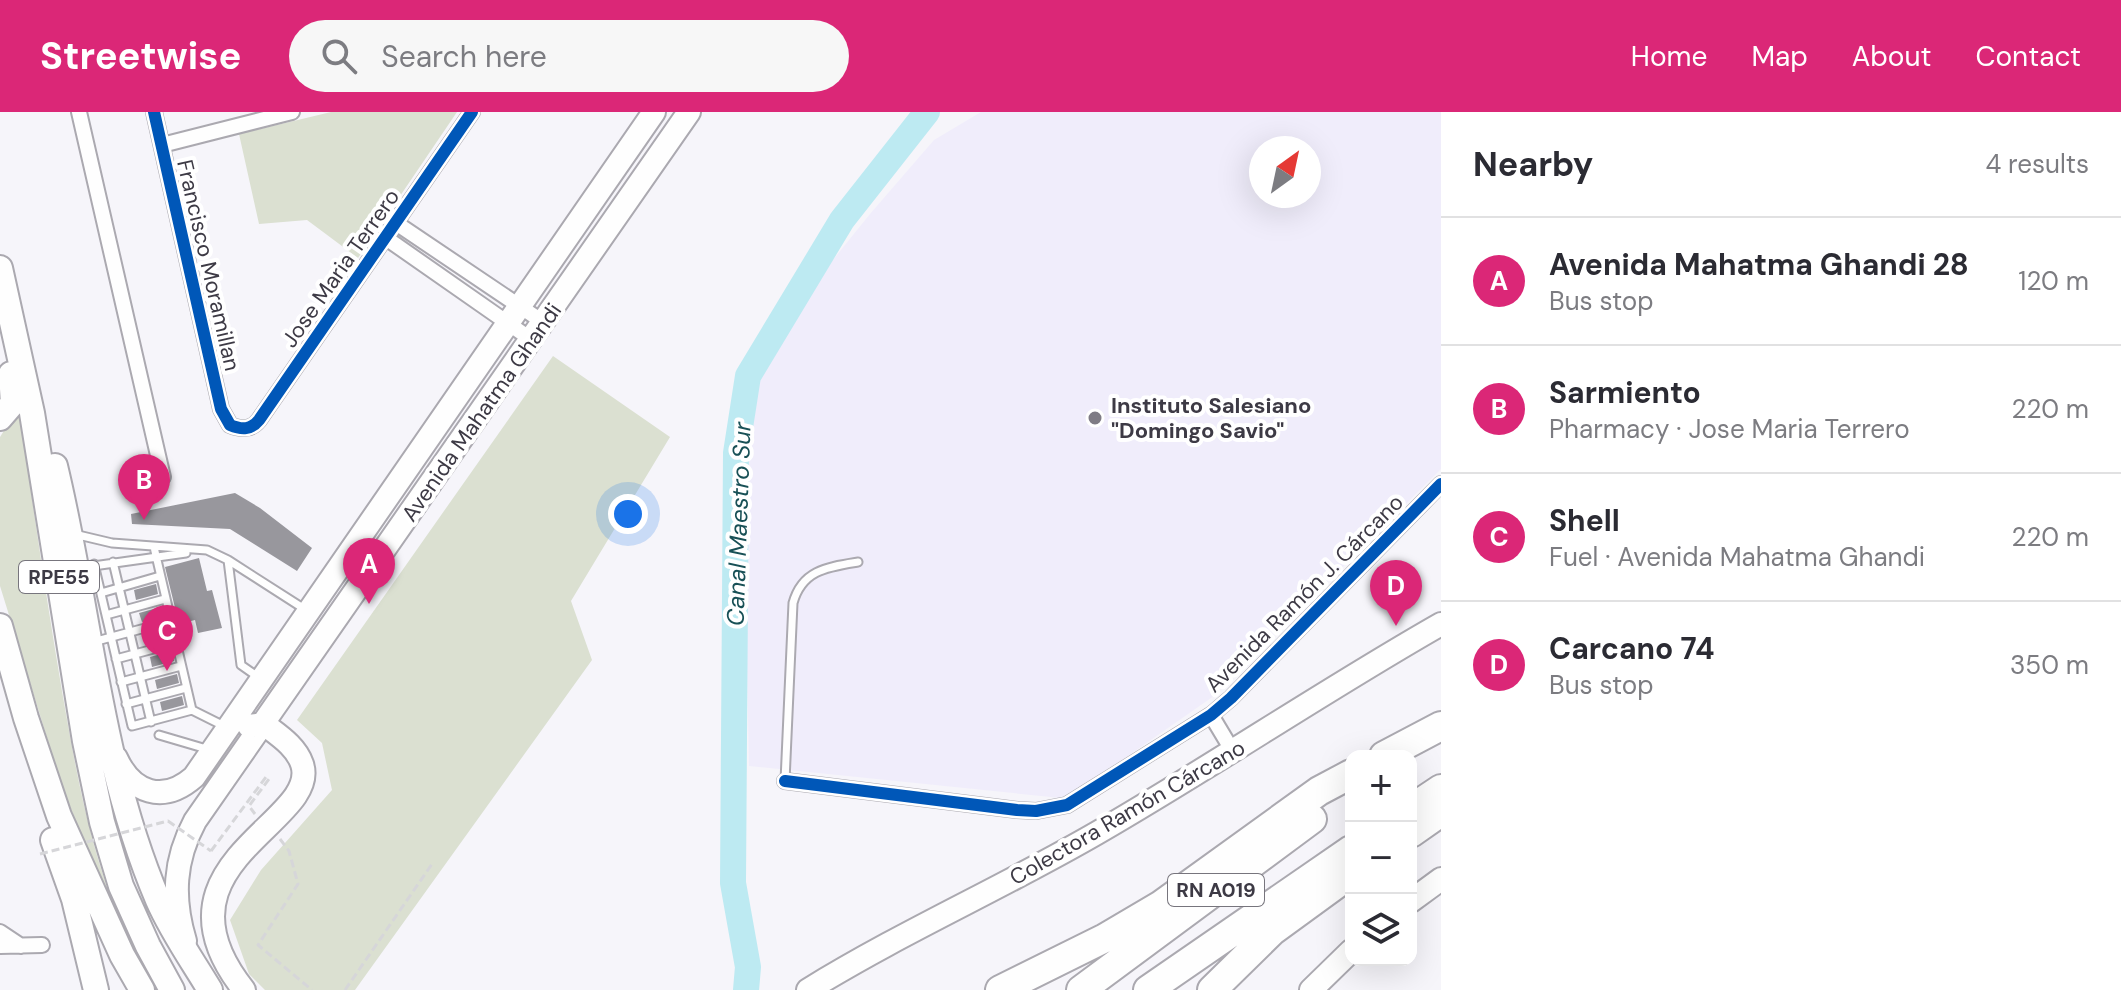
<!DOCTYPE html>
<html lang="en">
<head>
<meta charset="utf-8">
<style>
	body { margin:0; font-family:"DM Sans",sans-serif; background:#f7f7f7; color:#2b2b33 }
	.controls { position:absolute; right:24px; bottom:24px; display:grid; overflow:hidden; border-radius:16px; box-shadow:0 8px 32px #0002 }
	.controls button { width:72px; height:72px; display:grid; place-items:center; padding:0; border:0; border-bottom:2px solid #e1e1e2; background:#fff; color:#2b2b33; font:40px sans-serif }
	.compass { position:absolute; left:1249px; top:24px; width:72px; height:72px; border-radius:50%; background:#fff; box-shadow:0 8px 32px #0002; rotate:33deg }
	.you { position:absolute; left:628px; top:402px; width:28px; height:28px; margin:-20px; border:6px solid #fff; border-radius:50%; background:#1a73e8; box-shadow:0 0 0 12px #1a73e833 }
	.badge { display:grid; place-items:center; width:52px; height:52px; border-radius:50%; background:#db2777; color:#fff; font-size:26px; font-weight:700 }
	.pin { position:absolute; translate:-50% -66px; filter:drop-shadow(0 2px 4px #0008) }
	.pin::after { content:''; position:absolute; top:42px; width:28px; height:24px; background:inherit; clip-path:polygon(0 0,100% 0,50% 100%) }
	.list { margin:0; padding:0; list-style:none }
	h2 { display:flex; justify-content:space-between; align-items:center; height:104px; margin:0; padding:0 32px; font-size:34px }
	h2 small { font-size:26px; font-weight:400; color:#7c7c81 }
	.list li { display:grid; grid-template-columns:52px 1fr auto; gap:24px; align-items:center; box-sizing:border-box; height:128px; padding:0 32px; border-top:2px solid #e1e1e2 }
	.list b { display:block; font-size:30px; white-space:nowrap }
	.list p { margin:0; font-size:26px; white-space:nowrap; color:#7c7c81 }
	.list em { font-size:26px; font-style:normal; color:#7c7c81 }
	.icon { flex:none; width:44px; height:44px; fill:none; stroke:currentColor; stroke-width:2; stroke-linecap:round; stroke-linejoin:round }
	.map { position:relative; flex:none; width:1441px; height:878px; overflow:hidden }
	header { display:flex; align-items:center; gap:48px; box-sizing:border-box; height:112px; padding:0 40px; background:#db2777; color:#fff }
	header strong { font-size:38px }
	nav { display:flex; gap:44px; margin-inline-start:auto; font-size:28px }
	.search { width:560px; height:72px; background:#f7f7f7; display:flex; align-items:center; gap:20px; box-sizing:border-box; padding:0 28px; border-radius:44px; color:#7c7c81; font-size:30px }
	main { display:flex }
	aside { flex:1; background:#fff }
	.map>svg:first-child { display:block }
	.built { fill:#f0edfb; fill-rule:evenodd }
	.green { fill:#dbe0d1 }
	.lines { fill:none; stroke-linecap:round; stroke-linejoin:round }
	.river { stroke:#bdeaf2; stroke-width:26 }
	.building { fill:#98979d }
	.service-casing { stroke:#aba9b0; stroke-width:11 }
	.minor-casing { stroke:#aba9b0; stroke-width:18 }
	.secondary-casing { stroke:#aba9b0; stroke-width:26 }
	.primary-casing { stroke:#aba9b0; stroke-width:28 }
	.motorway-casing { stroke:#aba9b0; stroke-width:32 }
	.path { stroke:#d6d6d9; stroke-width:3; stroke-dasharray:8 4; stroke-linecap:butt }
	.service { stroke:#fefefe; stroke-width:7 }
	.minor { stroke:#fefefe; stroke-width:14 }
	.secondary { stroke:#fefefe; stroke-width:22 }
	.primary { stroke:#fefefe; stroke-width:24 }
	.motorway { stroke:#fefefe; stroke-width:28 }
	.path-bridge { stroke:#d6d6d9; stroke-width:3; stroke-dasharray:8 4; stroke-linecap:butt }
	.cycleway-casing { stroke:#fff; stroke-width:17 }
	.cycleway { stroke:#0057b8; stroke-width:12 }
	.poi-dot { fill:#7e7b84; stroke:#fff; stroke-width:3 }
	.labels { text-anchor:middle; stroke-width:8; stroke-linejoin:round; paint-order:stroke }
	.shield { fill:#fff; stroke:#77757d; stroke-width:2 }
	.shield-label { font-size:20px; font-weight:bold; fill:#3d3a45 }
	.street-label { font-size:22px; fill:#3d3a45; stroke:#fff }
	.poi-label { font-size:22px; font-weight:bold; fill:#3d3a45; stroke:#fff; text-anchor:start }
	.water-label { font-size:24px; font-style:italic; fill:#185056; stroke:#fff }
</style>
</head>
<body>
<header>
<strong>Streetwise</strong>
<div class="search"><svg class="icon" aria-label="search" viewBox="0 0 24 24"><circle cx="10" cy="10" r="6"/><path d="M15 15l6 6"/></svg>Search here</div>
<nav><a>Home</a><a>Map</a><a>About</a><a>Contact</a></nav>
</header>
<main>
<div class="map">
<svg width="1441" height="878" viewBox="0 0 1441 878">
	<rect width="100%" height="100%" fill="#f6f5fa"/>
	<!-- built -->
	<path class="built" d="M 981,0 L 1441,0 L 1441,357 L 1211,586 L 1125,646 L 1061,686 L 749,654 L 743,343 L 755,269 L 807,180 L 870,102 L 934,28 ZM 1261,36 L 1309,36 L 1309,84 L 1261,84 Z"/>
	<!-- green -->
	<path class="green" d="M 331,0 L 457,0 L 358,146 L 307,108 L 259,112 L 239,22 Z
		M 553,244 L 670,325 L 571,489 L 592,548 L 355,878 L 265,878 L 249,862 L 230,808 L 261,758 L 332,678 L 322,631 L 297,608 Z
		M 17,298 L 22,314 C 34,403 47,491 62,579 C 76,659 89,734 120,809 L 97,763 L 62,674 L 0,474 L 0,325 Z"/>
	<g class="lines">
		<!-- river -->
		<path class="river" d="M 746,878 L 748,855 L 733,771 L 736,341 L 748,264 L 842,108 L 927,0"/>
	</g>
	<!-- building -->
	<path class="building" d="M 235,381 L 260,396 L 312,436 L 297,459 L 230,417 L 132,412 L 131,402 Z
		M 199,446 L 207,479 L 212,478 L 222,516 L 198,521 L 195,508 L 179,512 L 165,455 Z
		M 156,472 L 158,482 L 136,488 L 134,478 Z
		M 161,495 L 163,504 L 142,510 L 139,501 Z
		M 166,517 L 169,526 L 147,532 L 145,523 Z
		M 172,539 L 174,549 L 152,555 L 150,545 Z
		M 177,562 L 179,571 L 157,577 L 155,568 Z
		M 182,584 L 184,593 L 162,599 L 160,590 Z"/>
	<g class="lines">
		<defs>
			<path id="service" d="M 74,422 L 112,431 L 207,438 L 228,448
				M 154,435 L 192,598
				M 113,450 L 151,610
				M 94,452 L 132,614 L 192,598 L 226,615
				M 79,456 L 186,441
				M 101,481 L 160,464
				M 106,503 L 165,487
				M 93,530 L 171,509
				M 116,547 L 176,531
				M 258,565 L 241,553 L 228,448 L 306,498
				M 121,570 L 181,554
				M 126,592 L 186,576
				M 159,623 L 210,638
				M 785,669 L 793,491 C 802,458 827,455 858,450"/>
			<path id="minor" d="M 79,0 L 163,365
				M 154,0 L 221,297 L 230,313 C 242,318 251,318 259,308 L 472,0
				M 162,33 L 292,0
				M 396,111 L 543,210
				M 386,126 L 532,228
				M 1211,603 L 1232,638
				M 785,669 L 1017,698 L 1036,699 L 1067,693 L 1211,603 L 1231,586 L 1441,372
				M 0,820 L 21,834
				M 0,834 L 42,833"/>
			<path id="secondary" d="M 116,646 C 132,681 163,692 194,665 L 654,0
				M 1411,789 L 1441,767
				M 185,829 C 172,786 174,748 195,709 L 689,0
				M 244,878 C 143,751 322,711 302,652 C 296,634 278,623 264,612 L 249,614
				M 808,878 C 902,820 1002,776 1097,721 C 1213,654 1325,578 1441,512
				M 1311,878 L 1351,839"/>
			<path id="primary" d="M 0,156 L 32,301 L 85,629 L 102,710 L 121,774 L 148,834 L 172,878
				M 0,306 L 13,291 L 11,262
				M 55,354 C 90,499 99,650 158,788 C 172,820 192,848 210,878
				M 0,514 L 26,606 L 59,704 L 122,843 L 142,878
				M 53,728 L 74,787 L 96,878"/>
			<path id="motorway" d="M 1384,644 L 1441,614
				M 1411,697 L 1441,677
				M 1411,721 L 1441,700
				M 1000,878 L 1105,826 L 1161,793 L 1319,679 L 1351,662
				M 1081,878 L 1312,707
				M 1148,878 L 1351,738
				M 1212,878 L 1272,819 L 1342,768"/>
		</defs>
		<!-- service casing -->
		<use href="#service" class="service-casing"/>
		<!-- minor casing -->
		<use href="#minor" class="minor-casing"/>
		<!-- secondary casing -->
		<use href="#secondary" class="secondary-casing"/>
		<!-- primary casing -->
		<use href="#primary" class="primary-casing"/>
		<!-- motorway casing -->
		<use href="#motorway" class="motorway-casing"/>
		<!-- path -->
		<path class="path" d="M 280,727 L 289,739 L 298,772 L 258,833 L 312,878
			M 211,739 L 266,665 L 269,667 L 249,694 L 255,702
			M 345,878 L 432,752"/>
		<!-- service -->
		<use href="#service" class="service"/>
		<!-- minor -->
		<use href="#minor" class="minor"/>
		<!-- secondary -->
		<use href="#secondary" class="secondary"/>
		<!-- primary -->
		<use href="#primary" class="primary"/>
		<!-- motorway -->
		<use href="#motorway" class="motorway"/>
		<!-- path-bridge -->
		<path class="path-bridge" d="M 40,742 L 168,709 L 211,739"/>
		<defs>
			<path id="cycleway" d="M 154,0 L 221,297 L 230,313 C 242,318 251,318 259,308 L 472,0
				M 785,669 L 1017,698 L 1036,699 L 1067,693 L 1211,603 L 1231,586 L 1441,372"/>
		</defs>
		<!-- cycleway casing -->
		<use href="#cycleway" class="cycleway-casing"/>
		<!-- cycleway -->
		<use href="#cycleway" class="cycleway"/>
	</g>
	<!-- markers -->
	<circle class="poi-dot" cx="1095" cy="306" r="8"/>
	<g class="labels">
		<!-- shield labels -->
		<g class="shield">
			<rect x="19" y="449" width="80" height="32" rx="6"/>
			<rect x="1168" y="762" width="96" height="32" rx="6"/>
		</g>
		<g class="shield-label">
			<text x="59" y="472">RPE55</text>
			<text x="1216" y="785">RN A019</text>
		</g>
		<!-- street labels -->
		<g class="street-label">
			<text transform="translate(209 153) rotate(77)" y="8">Francisco Moramillan</text>
			<text transform="translate(340 156) rotate(-55)" y="8">Jose Maria Terrero</text>
			<text transform="translate(481 300) rotate(-55)" y="8">Avenida Mahatma Ghandi</text>
			<text transform="translate(1304 481) rotate(-45)" y="8">Avenida Ramón J. Cárcano</text>
			<text transform="translate(1127 700) rotate(-30)" y="8">Colectora Ramón Cárcano</text>
		</g>
		<!-- poi labels -->
		<g class="poi-label">
			<text x="1111" y="301">Instituto Salesiano<tspan x="1111" dy="25">"Domingo Savio"</tspan></text>
		</g>
		<!-- water labels -->
		<g class="water-label">
			<text transform="translate(739 412) rotate(-88)" y="8">Canal Maestro Sur</text>
		</g>
	</g>
</svg>
<div class="controls">
<button>+</button>
<button>−</button>
<button><svg class="icon" aria-label="layers" viewBox="0 0 24 24"><path d="M12 4l9 5-9 5-9-5zM3 14l9 5 9-5"/></svg></button>
</div>
<svg class="compass" viewBox="-18 -18 36 36"><path d="M0-13l5 13h-10z" fill="#e53935"/><path d="M0 13l5-13h-10z" fill="#7c7c81"/></svg>
<div class="you"></div>
<div class="pin badge" style="left:369px;top:492px">A</div>
<div class="pin badge" style="left:144px;top:408px">B</div>
<div class="pin badge" style="left:167px;top:559px">C</div>
<div class="pin badge" style="left:1396px;top:514px">D</div>
</div>
<aside>
<h2>Nearby<small>4 results</small></h2>
<ul class="list">
<li><span class="badge">A</span><div><b>Avenida Mahatma Ghandi 28</b><p>Bus stop</p></div><em>120 m</em></li>
<li><span class="badge">B</span><div><b>Sarmiento</b><p>Pharmacy · Jose Maria Terrero</p></div><em>220 m</em></li>
<li><span class="badge">C</span><div><b>Shell</b><p>Fuel · Avenida Mahatma Ghandi</p></div><em>220 m</em></li>
<li><span class="badge">D</span><div><b>Carcano 74</b><p>Bus stop</p></div><em>350 m</em></li>
</ul>
</aside>
</main>
</body>
</html>
